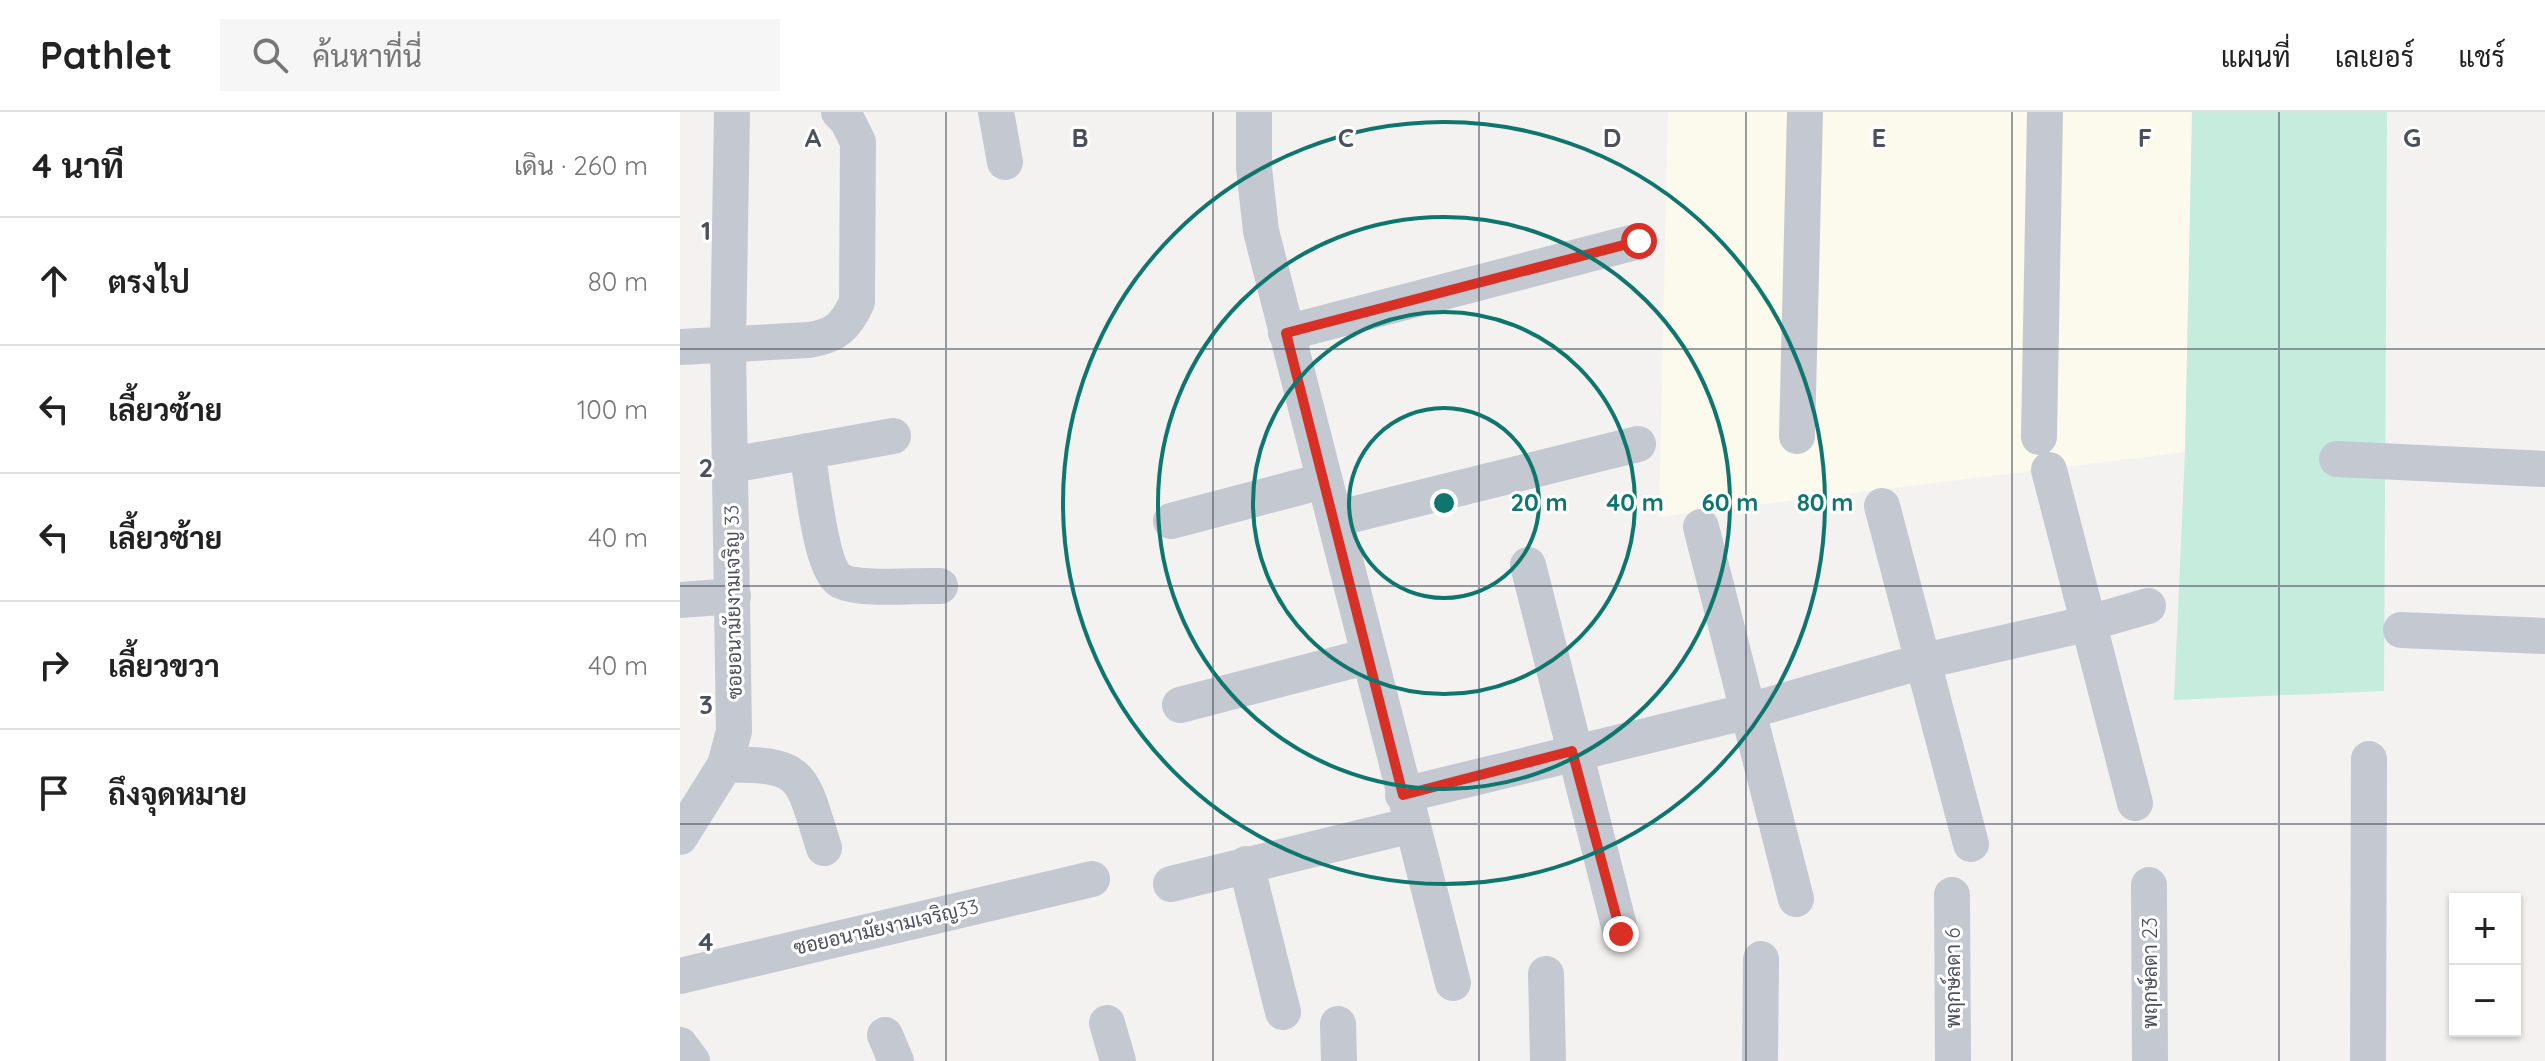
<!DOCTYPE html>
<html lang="th">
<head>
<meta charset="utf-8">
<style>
	body { margin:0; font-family:Quicksand,Sarabun,sans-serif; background:#f6f6f6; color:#222 }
	.controls { position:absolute; right:24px; bottom:24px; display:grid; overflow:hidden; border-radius:0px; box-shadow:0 2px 6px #0004 }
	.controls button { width:72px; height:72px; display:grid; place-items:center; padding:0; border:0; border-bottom:2px solid #e0e0e0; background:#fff; color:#222; font:40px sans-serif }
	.stop { position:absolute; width:24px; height:24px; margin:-18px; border:6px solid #d93025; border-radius:50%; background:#fff }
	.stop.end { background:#d93025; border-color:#fff; box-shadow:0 2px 8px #0008 }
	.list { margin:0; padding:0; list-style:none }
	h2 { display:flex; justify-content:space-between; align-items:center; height:104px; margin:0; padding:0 32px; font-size:34px }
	h2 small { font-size:26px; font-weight:400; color:#767676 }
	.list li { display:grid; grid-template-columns:52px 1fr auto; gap:24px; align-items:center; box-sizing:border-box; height:128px; padding:0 32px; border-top:2px solid #e0e0e0 }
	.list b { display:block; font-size:30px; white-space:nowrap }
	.list em { font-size:26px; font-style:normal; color:#767676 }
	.icon { flex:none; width:44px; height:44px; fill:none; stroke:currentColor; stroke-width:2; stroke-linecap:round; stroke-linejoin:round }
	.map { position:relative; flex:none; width:1865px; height:949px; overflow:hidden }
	header { display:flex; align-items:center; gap:48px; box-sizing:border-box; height:112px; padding:0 40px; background:#fff; border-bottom:2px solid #e0e0e0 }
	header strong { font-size:38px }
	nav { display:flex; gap:44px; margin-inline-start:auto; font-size:28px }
	.search { width:560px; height:72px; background:#f6f6f6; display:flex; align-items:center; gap:20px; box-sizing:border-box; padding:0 28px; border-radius:0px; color:#767676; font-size:30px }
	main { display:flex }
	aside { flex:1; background:#fff }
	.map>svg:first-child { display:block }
	.commercial { fill:#fbfaed }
	.green { fill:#c5ecdd }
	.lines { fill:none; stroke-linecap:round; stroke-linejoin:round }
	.minor { stroke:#c3c8d1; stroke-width:36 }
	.route { stroke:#d93025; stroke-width:10 }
	.grid { fill:none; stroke:#4b505d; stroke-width:2; stroke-opacity:0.55 }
	.ring { fill:none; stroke:#0f766e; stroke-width:4 }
	.labels { text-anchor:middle; stroke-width:6; stroke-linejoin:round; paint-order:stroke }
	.street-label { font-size:20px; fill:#4b505d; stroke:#fff }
	.grid-label { font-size:26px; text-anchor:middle; font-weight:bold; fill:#4b505d; stroke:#fff; stroke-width:6; stroke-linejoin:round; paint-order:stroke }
	.centre { fill:#0f766e; stroke:#fff; stroke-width:4 }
	.ring-label { font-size:24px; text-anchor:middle; font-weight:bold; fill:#0f766e; stroke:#fff; stroke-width:6; stroke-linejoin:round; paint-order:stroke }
</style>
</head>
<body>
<header>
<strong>Pathlet</strong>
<div class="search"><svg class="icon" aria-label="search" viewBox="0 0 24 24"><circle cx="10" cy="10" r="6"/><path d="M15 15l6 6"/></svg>ค้นหาที่นี่</div>
<nav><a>แผนที่</a><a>เลเยอร์</a><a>แชร์</a></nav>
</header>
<main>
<aside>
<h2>4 นาที<small>เดิน · 260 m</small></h2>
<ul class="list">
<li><svg class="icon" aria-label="ahead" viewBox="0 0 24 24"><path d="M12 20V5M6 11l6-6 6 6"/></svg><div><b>ตรงไป</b></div><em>80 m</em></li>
<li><svg class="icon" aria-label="left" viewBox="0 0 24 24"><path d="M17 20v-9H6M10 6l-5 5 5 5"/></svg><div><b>เลี้ยวซ้าย</b></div><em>100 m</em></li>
<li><svg class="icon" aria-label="left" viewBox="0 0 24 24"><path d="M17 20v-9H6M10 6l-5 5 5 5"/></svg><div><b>เลี้ยวซ้าย</b></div><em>40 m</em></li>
<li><svg class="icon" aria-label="right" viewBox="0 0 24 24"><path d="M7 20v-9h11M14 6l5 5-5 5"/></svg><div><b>เลี้ยวขวา</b></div><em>40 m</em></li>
<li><svg class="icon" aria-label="arrive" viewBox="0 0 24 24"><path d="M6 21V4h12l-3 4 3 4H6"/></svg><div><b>ถึงจุดหมาย</b></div></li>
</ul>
</aside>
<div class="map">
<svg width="1865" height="949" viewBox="0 0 1865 949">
	<rect width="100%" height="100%" fill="#f3f2f1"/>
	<!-- commercial -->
	<path class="commercial" d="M 988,0 L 1512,0 L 1505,340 L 979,405 Z"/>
	<!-- green -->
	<path class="green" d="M 1512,0 L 1707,0 L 1704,579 L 1494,588 L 1505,340 Z"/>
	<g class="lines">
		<!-- minor -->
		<path class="minor" d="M 316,0 L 325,50
			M 574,0 L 574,56 L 581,119 L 773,871
			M 606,221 L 959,129
			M 0,235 L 129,228 C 156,224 166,214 177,190 L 178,30 L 167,8 L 159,0
			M 1117,324 L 1125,0
			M 1359,325 L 1365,0
			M 127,339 C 132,365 140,457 161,469 C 181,479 236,473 260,474
			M 1657,347 L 1865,357
			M 51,353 L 213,324
			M 1369,358 L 1455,691
			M 1202,394 L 1291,732
			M 655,407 L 958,332
			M 491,409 L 643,369
			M 1021,415 L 1116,787
			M 848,453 L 941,822
			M 0,488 L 53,484
			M 1721,518 L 1865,524
			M 500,593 L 689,544
			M 45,653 C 126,651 121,664 144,736
			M 723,683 L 1065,600 L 1240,550 L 1406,512 L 1468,494
			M 0,725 L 45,653 L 54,619 L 48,234 L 52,0
			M 566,752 L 603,900
			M 491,772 L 732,713
			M 1469,773 L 1470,949
			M 1272,783 L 1273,949
			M 866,862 L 868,949
			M 0,864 L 412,767
			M 427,911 L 438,949
			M 658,912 L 659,949
			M 205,923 L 216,949
			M 0,933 L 12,949
			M 1080,949 L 1081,847
			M 1688,949 L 1689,647"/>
	</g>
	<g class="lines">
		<!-- route -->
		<path class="route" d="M 941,822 L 892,639 L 723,683 L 606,221 L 959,129"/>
	</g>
	<!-- grid -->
	<path class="grid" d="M 266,0 L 266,949M 533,0 L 533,949M 799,0 L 799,949M 1066,0 L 1066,949M 1332,0 L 1332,949M 1599,0 L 1599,949M 0,237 L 1865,237M 0,474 L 1865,474M 0,712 L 1865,712"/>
	<!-- distance rings -->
	<g class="ring">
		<circle cx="764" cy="391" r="95"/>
		<circle cx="764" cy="391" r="191"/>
		<circle cx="764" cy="391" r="286"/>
		<circle cx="764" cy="391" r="381"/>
	</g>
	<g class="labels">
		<!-- street labels -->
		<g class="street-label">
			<text transform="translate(53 490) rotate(-91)" y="7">ซอยอนามัยงามเจริญ 33</text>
			<text transform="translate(206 815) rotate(-13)" y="7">ซอยอนามัยงามเจริญ33</text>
			<text transform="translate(1470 861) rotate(-90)" y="7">พฤกษ์ลดา 23</text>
			<text transform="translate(1273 866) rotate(-90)" y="7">พฤกษ์ลดา 6</text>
		</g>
	</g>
	<g class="grid-label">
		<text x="133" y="35">A</text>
		<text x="400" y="35">B</text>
		<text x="666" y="35">C</text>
		<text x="932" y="35">D</text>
		<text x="1199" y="35">E</text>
		<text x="1465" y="35">F</text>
		<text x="1732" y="35">G</text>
		<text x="26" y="128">1</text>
		<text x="26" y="365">2</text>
		<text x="26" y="602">3</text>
		<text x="26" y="839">4</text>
	</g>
	<circle cx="764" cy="391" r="12" class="centre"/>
	<g class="ring-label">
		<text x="859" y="399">20 m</text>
		<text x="955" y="399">40 m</text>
		<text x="1050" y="399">60 m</text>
		<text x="1145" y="399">80 m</text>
	</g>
</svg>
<div class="controls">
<button>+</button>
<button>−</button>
</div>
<div class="stop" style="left:959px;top:129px"></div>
<div class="stop end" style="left:941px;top:822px"></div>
</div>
</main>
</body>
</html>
